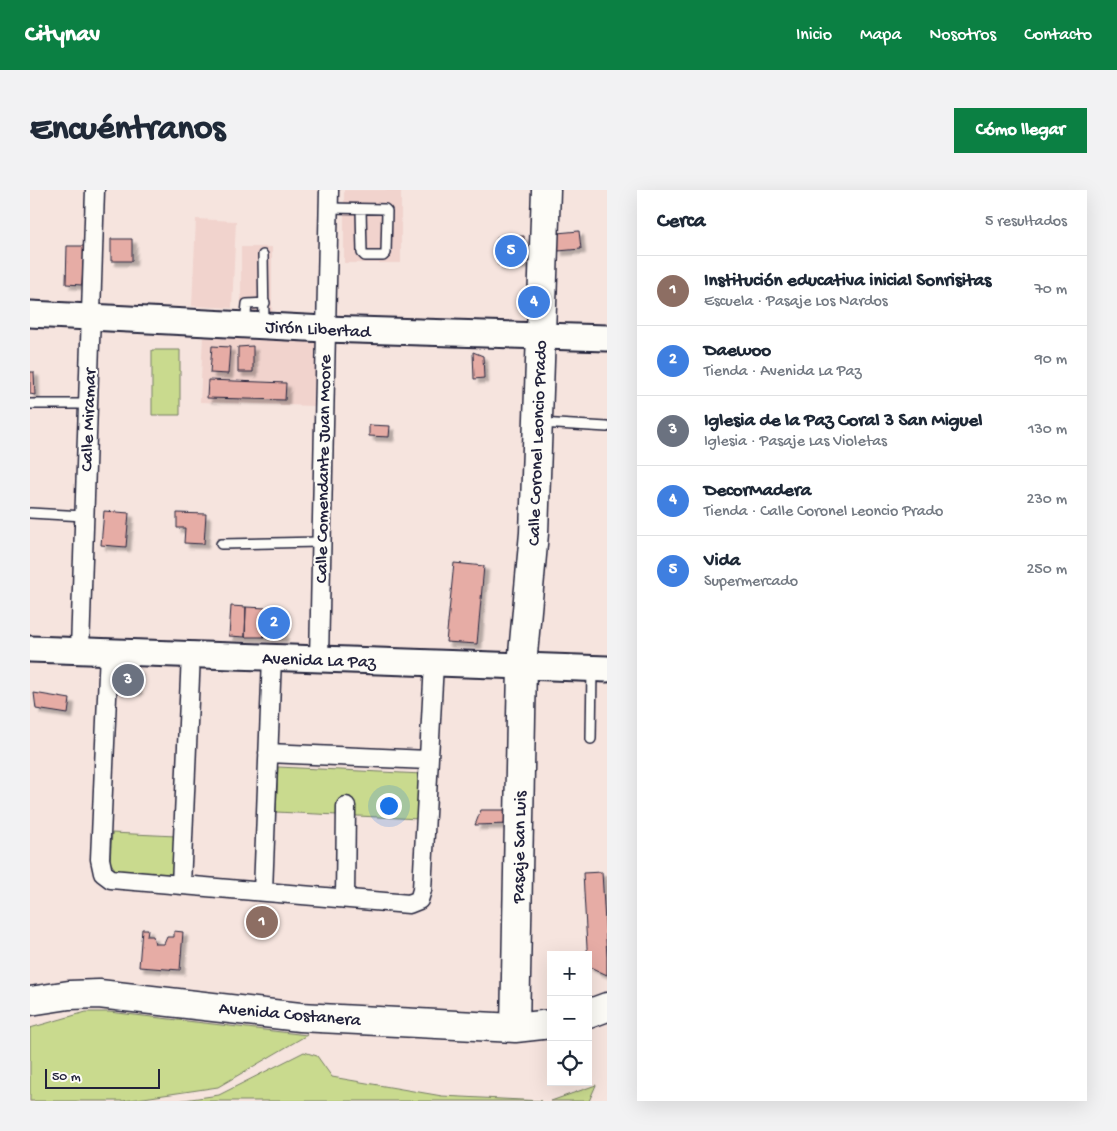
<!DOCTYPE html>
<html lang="es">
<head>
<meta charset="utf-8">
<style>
	body { margin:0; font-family:"Gochi Hand",sans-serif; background:#f2f2f3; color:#1f2937 }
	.controls { position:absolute; right:15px; bottom:15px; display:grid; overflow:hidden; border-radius:0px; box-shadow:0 5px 20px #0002 }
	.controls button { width:45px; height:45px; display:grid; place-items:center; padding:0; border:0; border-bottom:1px solid #e0e1e3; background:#fff; color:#1f2937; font:25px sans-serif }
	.scale { position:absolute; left:15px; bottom:12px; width:115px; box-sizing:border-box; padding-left:5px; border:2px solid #22223b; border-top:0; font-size:14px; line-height:18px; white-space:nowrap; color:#22223b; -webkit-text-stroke:4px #fdfcf7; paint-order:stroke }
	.you { position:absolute; left:358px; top:615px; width:18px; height:18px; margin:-12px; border:4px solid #fff; border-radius:50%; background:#1a73e8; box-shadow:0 0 0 8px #1a73e833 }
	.badge { display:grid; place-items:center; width:32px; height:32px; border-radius:50%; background:#0b8043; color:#fff; font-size:16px; font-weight:700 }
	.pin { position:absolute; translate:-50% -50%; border:2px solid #fff; box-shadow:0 1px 5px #0006 }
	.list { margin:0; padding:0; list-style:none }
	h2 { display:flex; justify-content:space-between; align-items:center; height:65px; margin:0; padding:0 20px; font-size:21px }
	h2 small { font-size:16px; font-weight:400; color:#747a83 }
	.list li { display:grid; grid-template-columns:32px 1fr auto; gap:15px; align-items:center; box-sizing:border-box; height:70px; padding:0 20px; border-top:1px solid #e0e1e3 }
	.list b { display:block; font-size:19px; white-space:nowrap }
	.list p { margin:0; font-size:16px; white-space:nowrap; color:#747a83 }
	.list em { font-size:16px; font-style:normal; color:#747a83 }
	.icon { flex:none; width:28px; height:28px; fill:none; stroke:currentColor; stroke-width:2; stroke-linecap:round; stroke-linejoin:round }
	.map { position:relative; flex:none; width:577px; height:911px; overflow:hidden; border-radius:0px }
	header { display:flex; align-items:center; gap:30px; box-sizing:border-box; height:70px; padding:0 25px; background:#0b8043; color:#fff }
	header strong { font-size:24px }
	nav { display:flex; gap:28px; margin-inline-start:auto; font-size:18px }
	.intro { display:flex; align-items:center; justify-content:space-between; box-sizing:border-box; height:120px; padding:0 30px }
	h1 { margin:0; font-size:35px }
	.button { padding:12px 22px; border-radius:0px; background:#0b8043; color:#fff; font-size:18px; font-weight:700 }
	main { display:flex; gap:30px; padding:0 30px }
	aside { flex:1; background:#fff; border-radius:0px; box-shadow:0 5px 20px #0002 }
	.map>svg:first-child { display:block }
	.built { fill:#f1d3cd }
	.green { fill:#c9da8e; stroke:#767e64 }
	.building { fill:#e6aca5; stroke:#22223b; filter:url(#shadow) }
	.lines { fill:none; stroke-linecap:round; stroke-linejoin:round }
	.lane-casing { stroke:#22223b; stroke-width:12 }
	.street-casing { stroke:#22223b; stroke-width:21 }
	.secondary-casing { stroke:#22223b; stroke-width:29 }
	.primary-casing { stroke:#22223b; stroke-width:31 }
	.lane { stroke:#fdfcf7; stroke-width:9 }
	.street { stroke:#fdfcf7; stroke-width:18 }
	.secondary { stroke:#fdfcf7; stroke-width:25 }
	.primary { stroke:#fdfcf7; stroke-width:28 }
	.labels { text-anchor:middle; stroke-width:4.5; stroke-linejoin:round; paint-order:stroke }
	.street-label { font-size:18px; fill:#22223b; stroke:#fdfcf7 }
</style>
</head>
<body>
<header>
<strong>Citynav</strong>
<nav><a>Inicio</a><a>Mapa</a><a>Nosotros</a><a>Contacto</a></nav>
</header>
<div class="intro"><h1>Encuéntranos</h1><a class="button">Cómo llegar</a></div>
<main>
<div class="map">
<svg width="577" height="911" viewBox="0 0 577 911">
	<defs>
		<filter id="shadow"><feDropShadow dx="4.5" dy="4.5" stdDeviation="1" flood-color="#0004"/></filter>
	</defs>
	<rect width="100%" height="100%" fill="#f6e4de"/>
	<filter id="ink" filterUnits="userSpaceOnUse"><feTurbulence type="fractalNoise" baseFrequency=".02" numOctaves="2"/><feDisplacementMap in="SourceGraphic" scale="10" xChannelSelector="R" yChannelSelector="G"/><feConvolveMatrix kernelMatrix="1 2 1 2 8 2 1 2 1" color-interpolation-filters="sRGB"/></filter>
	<g filter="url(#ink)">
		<!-- built -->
		<path class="built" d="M 314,0 L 371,0 L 371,73 L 314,73 Z
			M 166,29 L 206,31 L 202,118 L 162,116 Z
			M 211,57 L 242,57 L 242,126 L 211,126 Z
			M 173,145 L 286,148 L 284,216 L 170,212 Z"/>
		<!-- green -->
		<path class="green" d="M 122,160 L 150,160 L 150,225 L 122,225 Z
			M 248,577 L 392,584 L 389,629 L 246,622 Z
			M 82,643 L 146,646 L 144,684 L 87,682 L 80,672 Z
			M 56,822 L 79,822 L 277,845 L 188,897 L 93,911 L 0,911 L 0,838 Z
			M 274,862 L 287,866 L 302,887 L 412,906 L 512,911 L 147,911 L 189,905 Z
			M 566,895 L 559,911 L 521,911 Z"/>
		<!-- building -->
		<path class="building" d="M 549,41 L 551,59 L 528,61 L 527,43 Z
			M 494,46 L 495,74 L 468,75 L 467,47 Z
			M 81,49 L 102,49 L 102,71 L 81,71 Z
			M 37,56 L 54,56 L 52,95 L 36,94 Z
			M 182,156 L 200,157 L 198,184 L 180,183 Z
			M 223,156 L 223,182 L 208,182 L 208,157 Z
			M 443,162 L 453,166 L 454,188 L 444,189 Z
			M 0,182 L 4,182 L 5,205 L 0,204 Z
			M 178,190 L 256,193 L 255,210 L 177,208 Z
			M 339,235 L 360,236 L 359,247 L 339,246 Z
			M 74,321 L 99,323 L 96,357 L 71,355 Z
			M 147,323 L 176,324 L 174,354 L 154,353 L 155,338 L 147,338 Z
			M 424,373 L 454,376 L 447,454 L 416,452 Z
			M 201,416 L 216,417 L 215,447 L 199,446 Z
			M 216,417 L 236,418 L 234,447 L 215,447 Z
			M 236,418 L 254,419 L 253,448 L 234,447 Z
			M 89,479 L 108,480 L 107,501 L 87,500 Z
			M 4,503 L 40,509 L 38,524 L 6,519 Z
			M 451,620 L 479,620 L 479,634 L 445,635 Z
			M 572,682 L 577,767 L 577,785 L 558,776 L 553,683 Z
			M 112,739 L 118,739 L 117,746 L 123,746 L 125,754 L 134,754 L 137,747 L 144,747 L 144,741 L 153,742 L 150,780 L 109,777 Z"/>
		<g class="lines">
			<defs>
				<path id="lane" d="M 298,18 L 355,19 L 357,21 L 356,63 L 353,66 L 335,66 L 332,63 L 331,19
					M 233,65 L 234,135
					M 215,134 L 217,114 L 235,113
					M 0,214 L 58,214
					M 510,233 L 577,237
					M 0,323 L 54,326
					M 191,354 L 290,352
					M 561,549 L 562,479"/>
				<path id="street" d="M 50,460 L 65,0
					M 79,461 L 70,669 L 73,683 L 81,689 L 379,714 L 389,710 L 392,700 L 404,473
					M 289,469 L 299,0
					M 238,563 L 398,570
					M 151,695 L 161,464
					M 233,701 L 242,467
					M 315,708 L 316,616"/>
				<path id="secondary" d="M 0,124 L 295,139 L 577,148
					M 0,459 L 577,479"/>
				<path id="primary" d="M 0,811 L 39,805 L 69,804 L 270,827 L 485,838 L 521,834
					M 558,824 L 577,817
					M 485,838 L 492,475 L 504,343 L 516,0"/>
			</defs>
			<!-- lane casing -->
			<use href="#lane" class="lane-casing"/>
			<!-- street casing -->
			<use href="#street" class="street-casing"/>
			<!-- secondary casing -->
			<use href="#secondary" class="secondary-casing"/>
			<!-- primary casing -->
			<use href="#primary" class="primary-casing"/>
			<!-- lane -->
			<use href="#lane" class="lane"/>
			<!-- street -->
			<use href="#street" class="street"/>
			<!-- secondary -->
			<use href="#secondary" class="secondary"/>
			<!-- primary -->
			<use href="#primary" class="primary"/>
		</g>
	</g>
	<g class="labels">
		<!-- street labels -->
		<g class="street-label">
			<text transform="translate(288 138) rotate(3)" y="6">Jirón Libertad</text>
			<text transform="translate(57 230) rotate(-88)" y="6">Calle Miramar</text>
			<text transform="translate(506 253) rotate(-88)" y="6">Calle Coronel Leoncio Prado</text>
			<text transform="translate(292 279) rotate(-89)" y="6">Calle Comendante Juan Moore</text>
			<text transform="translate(289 469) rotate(2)" y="6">Avenida La Paz</text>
			<text transform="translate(488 657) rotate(-89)" y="6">Pasaje San Luis</text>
			<text transform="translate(260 823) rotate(5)" y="6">Avenida Costanera</text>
		</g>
	</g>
</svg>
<div class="controls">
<button>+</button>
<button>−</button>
<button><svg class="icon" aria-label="locate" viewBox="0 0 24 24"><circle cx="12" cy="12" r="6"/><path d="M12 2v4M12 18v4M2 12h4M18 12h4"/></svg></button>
</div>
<div class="scale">50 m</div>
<div class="you"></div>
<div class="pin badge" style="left:232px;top:732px;background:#8d6e63">1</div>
<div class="pin badge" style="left:244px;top:433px;background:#3f7fe0">2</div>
<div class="pin badge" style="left:98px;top:490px;background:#6b7280">3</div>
<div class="pin badge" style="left:504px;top:112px;background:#3f7fe0">4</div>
<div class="pin badge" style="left:481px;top:61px;background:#3f7fe0">5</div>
</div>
<aside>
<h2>Cerca<small>5 resultados</small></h2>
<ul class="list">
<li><span class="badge" style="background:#8d6e63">1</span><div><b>Institución educativa inicial Sonrisitas</b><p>Escuela · Pasaje Los Nardos</p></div><em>70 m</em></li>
<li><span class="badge" style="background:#3f7fe0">2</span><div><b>Daewoo</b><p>Tienda · Avenida La Paz</p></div><em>90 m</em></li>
<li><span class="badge" style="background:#6b7280">3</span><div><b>Iglesia de la Paz Coral 3 San Miguel</b><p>Iglesia · Pasaje Las Violetas</p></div><em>130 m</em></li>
<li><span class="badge" style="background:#3f7fe0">4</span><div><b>DecorMadera</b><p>Tienda · Calle Coronel Leoncio Prado</p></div><em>230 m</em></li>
<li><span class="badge" style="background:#3f7fe0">5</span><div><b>Vida</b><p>Supermercado</p></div><em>250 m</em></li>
</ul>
</aside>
</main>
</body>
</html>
